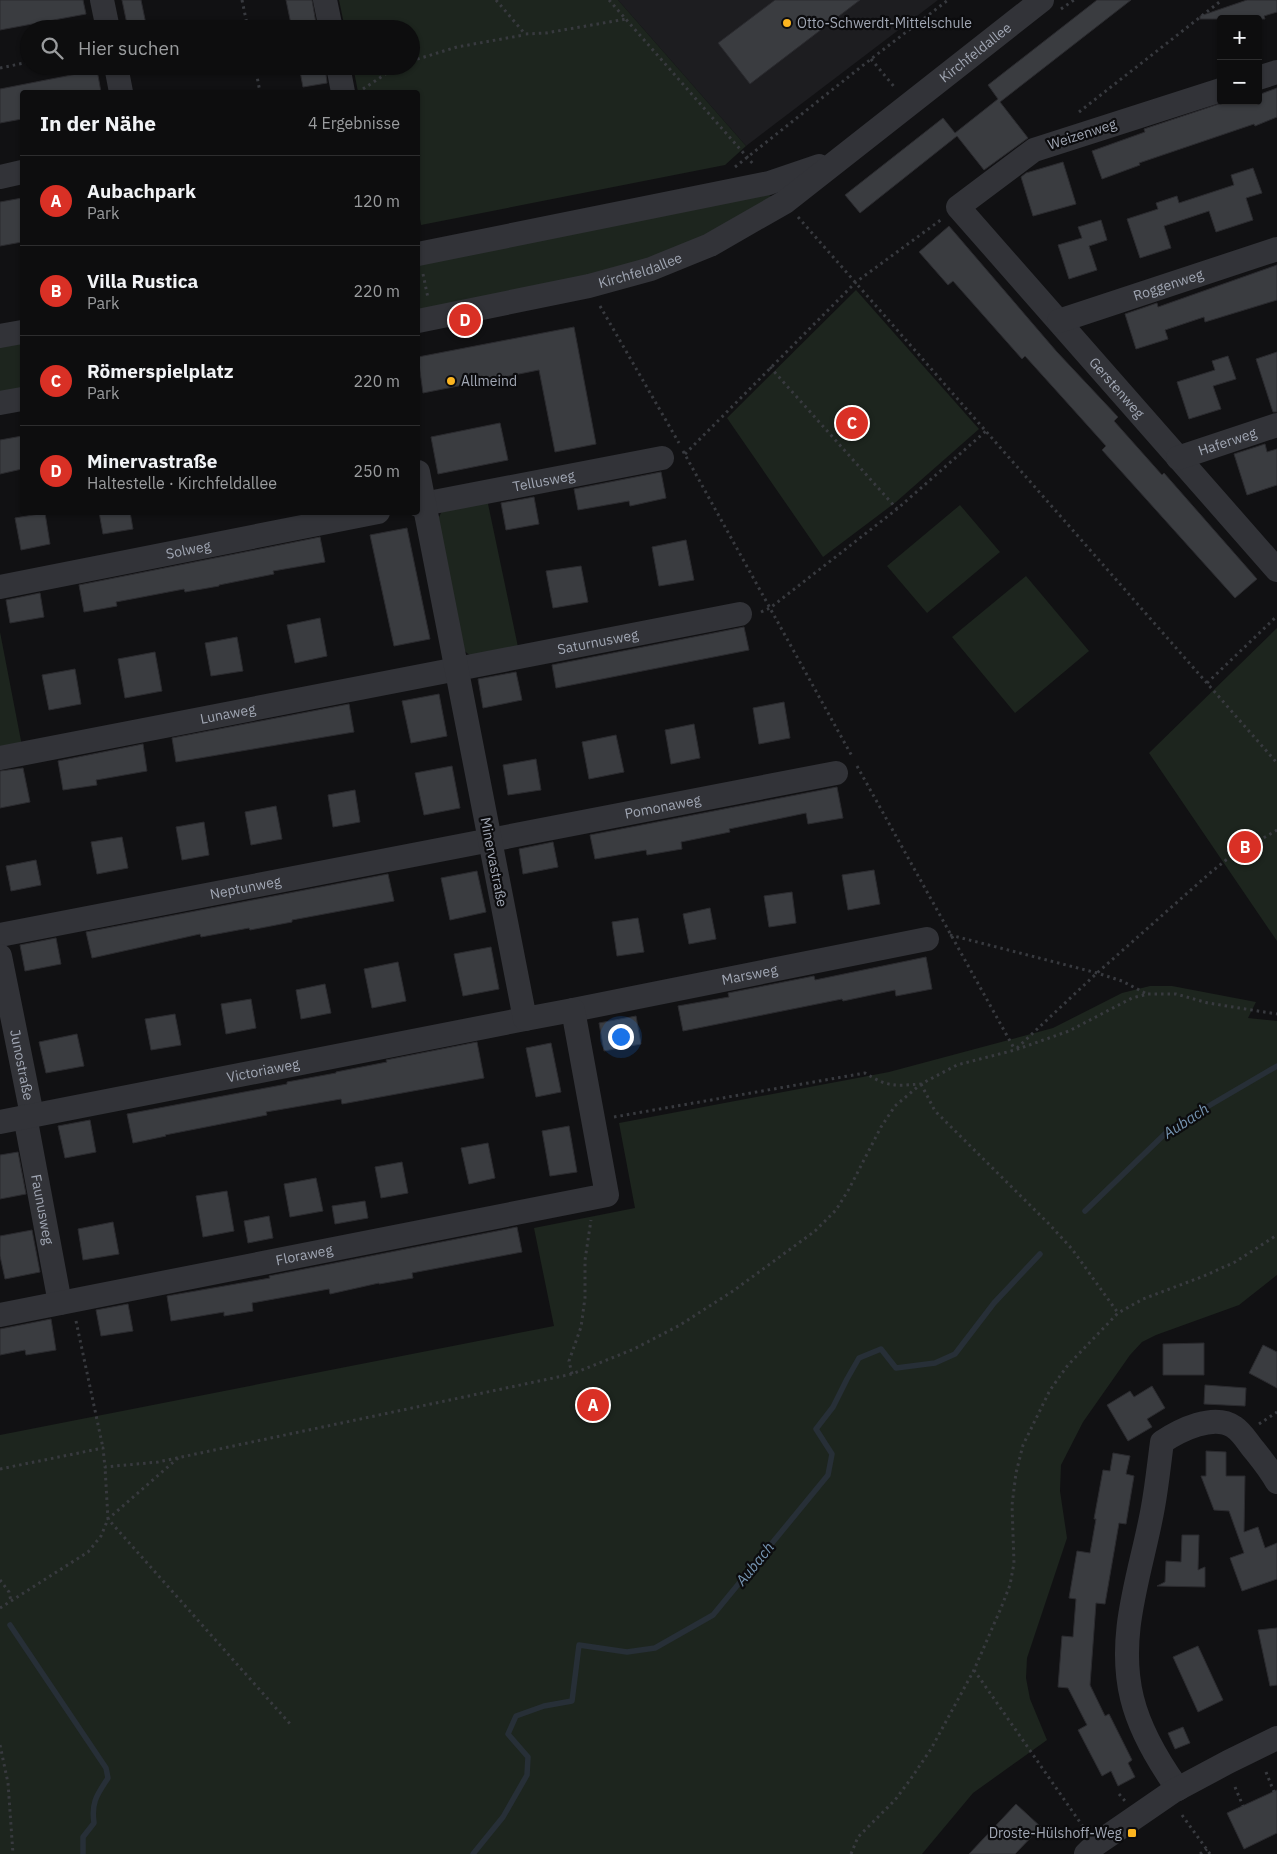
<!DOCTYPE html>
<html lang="de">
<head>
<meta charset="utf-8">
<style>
	body { margin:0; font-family:"IBM Plex Sans",sans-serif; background:#1b1b1c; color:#f1f3f6 }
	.controls { position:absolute; right:15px; top:15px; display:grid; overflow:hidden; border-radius:5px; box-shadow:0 1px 4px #0004 }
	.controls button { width:45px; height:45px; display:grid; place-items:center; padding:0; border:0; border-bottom:1px solid #2d2d2e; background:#0d0d0e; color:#f1f3f6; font:25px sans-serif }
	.you { position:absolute; left:620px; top:1036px; width:18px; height:18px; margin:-12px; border:4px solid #fff; border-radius:50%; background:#1a73e8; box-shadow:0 0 0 8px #1a73e833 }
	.badge { display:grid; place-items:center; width:32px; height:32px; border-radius:50%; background:#d93025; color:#fff; font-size:16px; font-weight:700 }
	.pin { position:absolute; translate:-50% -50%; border:2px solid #fff; box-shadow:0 1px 5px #0006 }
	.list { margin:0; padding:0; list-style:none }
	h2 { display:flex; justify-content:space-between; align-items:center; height:65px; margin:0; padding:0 20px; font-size:21px }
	h2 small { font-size:16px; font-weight:400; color:#9a9c9e }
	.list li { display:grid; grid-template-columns:32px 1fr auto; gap:15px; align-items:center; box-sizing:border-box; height:90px; padding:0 20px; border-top:1px solid #2d2d2e }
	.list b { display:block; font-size:19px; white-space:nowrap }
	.list p { margin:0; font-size:16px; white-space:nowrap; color:#9a9c9e }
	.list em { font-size:16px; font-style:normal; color:#9a9c9e }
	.icon { flex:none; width:28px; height:28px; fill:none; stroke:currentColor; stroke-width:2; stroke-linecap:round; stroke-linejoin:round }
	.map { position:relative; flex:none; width:1277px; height:1854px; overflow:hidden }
	.search { position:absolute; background:#0d0d0e; box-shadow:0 1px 4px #0004; left:20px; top:20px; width:400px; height:55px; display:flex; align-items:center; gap:12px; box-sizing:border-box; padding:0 18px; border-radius:28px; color:#9a9c9e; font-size:19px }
	.panel { position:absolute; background:#0d0d0e; box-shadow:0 1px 4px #0004; left:20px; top:90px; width:400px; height:425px; border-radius:5px }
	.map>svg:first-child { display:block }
	.built { fill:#1d1d20 }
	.green { fill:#1d251e }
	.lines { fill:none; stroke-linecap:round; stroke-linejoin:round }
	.stream { stroke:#272f37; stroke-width:5.5 }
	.building { fill:#3a3c40; stroke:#2b2b2f }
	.path { stroke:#383a3f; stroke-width:3; stroke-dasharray:2.5 4; stroke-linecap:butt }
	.street { stroke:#323338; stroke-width:24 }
	.poi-dot { fill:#fcb520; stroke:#0c0c0e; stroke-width:2 }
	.labels { text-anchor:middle; stroke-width:4.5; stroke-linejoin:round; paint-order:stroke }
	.poi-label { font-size:14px; fill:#a1a7b4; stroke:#0c0c0e; text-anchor:start }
	.street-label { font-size:14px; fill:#a1a7b4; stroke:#0c0c0e }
	.water-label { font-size:15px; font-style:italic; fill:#7695b2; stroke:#0c0c0e }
</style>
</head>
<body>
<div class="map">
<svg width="1277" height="1854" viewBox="0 0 1277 1854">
	<rect width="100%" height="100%" fill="#111113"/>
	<!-- built -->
	<path class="built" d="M 618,0 L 938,0 L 746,146 Z"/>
	<!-- green -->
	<path class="green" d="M 339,0 L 618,0 L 746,146 L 725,165 L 421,225 L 418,207 L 418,92 L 358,92 L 353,66 L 411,66 L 411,29 L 345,29 Z
		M 766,192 L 774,199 L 701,240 L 611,272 L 418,311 L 418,259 Z
		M 856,290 L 979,429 L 896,502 L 823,557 L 727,418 Z
		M 22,340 L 22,391 L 0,395 L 0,344 Z
		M 487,499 L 518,647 L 472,657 L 462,649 L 438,519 L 443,509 Z
		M 960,505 L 1000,552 L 927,613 L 887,566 Z
		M 1026,576 L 1089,651 L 1015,713 L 952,637 Z
		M 1277,628 L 1277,941 L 1149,753 Z
		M 0,632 L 22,746 L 0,750 Z
		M 1150,986 L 1172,986 L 1256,1002 L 1248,1018 L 1277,1021 L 1277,1275 L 1239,1305 L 1156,1335 L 1142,1342 L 1130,1355 L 1083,1422 L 1061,1465 L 1060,1491 L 1067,1538 L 1027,1658 L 1026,1678 L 1030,1699 L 1047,1740 L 973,1793 L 922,1854 L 0,1854 L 0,1435 L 554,1326 L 534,1228 L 635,1208 L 619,1123 L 889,1072 L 1053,1028 L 1122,993 Z"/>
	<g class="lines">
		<!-- stream -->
		<path class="stream" d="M 1085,1211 L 1171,1128 L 1277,1066
			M 10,1625 L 106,1768 L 108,1778 C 97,1795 91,1802 94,1823 L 83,1837 L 83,1854
			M 473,1854 L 503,1817 L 527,1775 L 528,1757 L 508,1734 L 516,1716 L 544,1706 L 572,1701 L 579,1645 L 627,1652 L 655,1648 L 713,1615 L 828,1475 L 832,1454 L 816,1429 L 833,1407 L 847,1379 L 859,1358 L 881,1349 L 896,1368 L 935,1363 L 955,1354 L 994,1303 L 1040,1254"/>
	</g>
	<!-- building -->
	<path class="building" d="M 0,0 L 83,0 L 86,14 L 0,30 Z
		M 122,0 L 141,0 L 147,29 L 128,29 Z
		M 286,0 L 312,0 L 317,29 L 292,29 Z
		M 775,0 L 860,0 L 750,84 L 718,43 Z
		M 1097,0 L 1131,0 L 1000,102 L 1028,138 L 984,170 L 957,136 L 860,213 L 845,195 L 943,118 L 955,133 L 998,99 L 988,85 Z
		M 1247,0 L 1277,0 L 1277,12 L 1264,16 L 1265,19 L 1200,19 L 1200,16 Z
		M 299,66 L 325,66 L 327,83 L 303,87 Z
		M 97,70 L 101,92 L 22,92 L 22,119 L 0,123 L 0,89 Z
		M 1277,88 L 1277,117 L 1255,126 L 1254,124 L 1139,163 L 1140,165 L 1102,179 L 1092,151 L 1145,132 L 1144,129 L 1228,101 L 1258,101 L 1258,95 Z
		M 1063,162 L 1076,204 L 1033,216 L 1021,177 L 1026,173 Z
		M 1253,168 L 1262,193 L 1246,198 L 1253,220 L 1216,232 L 1209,211 L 1164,226 L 1171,248 L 1140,258 L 1127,219 L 1158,209 L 1156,203 L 1177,196 L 1179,203 L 1234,185 L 1231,175 Z
		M 22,198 L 22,242 L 0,246 L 0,202 Z
		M 1101,220 L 1107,240 L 1089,246 L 1097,270 L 1069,279 L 1058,245 L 1082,238 L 1078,227 Z
		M 949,226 L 1057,352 L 1118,417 L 1114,421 L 1162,475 L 1164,473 L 1257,579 L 1235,598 L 1102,450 L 1106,446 L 1062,397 L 1025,356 L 1022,359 L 953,281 L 948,285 L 919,252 Z
		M 1277,265 L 1277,300 L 1205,322 L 1204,317 L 1165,330 L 1168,339 L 1136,349 L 1125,314 L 1157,303 L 1158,307 Z
		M 574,327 L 596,444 L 555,452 L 539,370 L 423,393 L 418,357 Z
		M 1277,352 L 1277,412 L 1273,412 L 1256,359 Z
		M 1228,356 L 1236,379 L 1213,386 L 1221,409 L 1189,419 L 1177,382 L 1215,370 L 1212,361 Z
		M 500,423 L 508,460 L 438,474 L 431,437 Z
		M 22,436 L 22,469 L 0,474 L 0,440 Z
		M 1265,444 L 1267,452 L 1277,449 L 1277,485 L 1247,495 L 1234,454 Z
		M 661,472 L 666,498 L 630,506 L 629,501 L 578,510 L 574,489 Z
		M 534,497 L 539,524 L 506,530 L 501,503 Z
		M 99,512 L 130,512 L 133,529 L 103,534 Z
		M 45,513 L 50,544 L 21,550 L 15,518 Z
		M 407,528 L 430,639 L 394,646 L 370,535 Z
		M 320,537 L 325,562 L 273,571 L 274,574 L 219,585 L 219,586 L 185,592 L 184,589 L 116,602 L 117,606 L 84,612 L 79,585 Z
		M 686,540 L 694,580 L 659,586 L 652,547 Z
		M 581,566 L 588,602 L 553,608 L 546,571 Z
		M 40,593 L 44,617 L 10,623 L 6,600 Z
		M 320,618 L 327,656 L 295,663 L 287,625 Z
		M 744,627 L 749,650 L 556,688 L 552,665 Z
		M 237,637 L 243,671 L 211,676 L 205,643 Z
		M 155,652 L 162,691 L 125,698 L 118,659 Z
		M 75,669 L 81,704 L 49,710 L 42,675 Z
		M 516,672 L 522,700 L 483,708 L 478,679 Z
		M 439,694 L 447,736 L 411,743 L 402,701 Z
		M 784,702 L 790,738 L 759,744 L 753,708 Z
		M 349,704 L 354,732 L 176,762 L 172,738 Z
		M 694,724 L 700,758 L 671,764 L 665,730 Z
		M 616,735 L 624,772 L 589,779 L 582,742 Z
		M 143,744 L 147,771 L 96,780 L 97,785 L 63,790 L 58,761 Z
		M 536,759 L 541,790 L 508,795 L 503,765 Z
		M 452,766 L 460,808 L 424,815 L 415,773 Z
		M 23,768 L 30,802 L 0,808 L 0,771 Z
		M 837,787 L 843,818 L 808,824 L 806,813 L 729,829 L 730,832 L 681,842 L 682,849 L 647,855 L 646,850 L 595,859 L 590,835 Z
		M 355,790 L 360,822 L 333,827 L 328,795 Z
		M 276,806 L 282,839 L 251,845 L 245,812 Z
		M 204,822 L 209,855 L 182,860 L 176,827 Z
		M 122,837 L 128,868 L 97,874 L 91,842 Z
		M 553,842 L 558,867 L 523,874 L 519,849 Z
		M 36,860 L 41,885 L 11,891 L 6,866 Z
		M 874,870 L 880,904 L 848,910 L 842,875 Z
		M 477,871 L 486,912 L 450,920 L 441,878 Z
		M 388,874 L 394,901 L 292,920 L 292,922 L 250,930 L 249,928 L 201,937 L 200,934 L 92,958 L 86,932 Z
		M 792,892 L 796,923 L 769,927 L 764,896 Z
		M 710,908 L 716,939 L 689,944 L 683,914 Z
		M 638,918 L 644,952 L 617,956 L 612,922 Z
		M 56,938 L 61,964 L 25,971 L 20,945 Z
		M 491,947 L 499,989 L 463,996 L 454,954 Z
		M 926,957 L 932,989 L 896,996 L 895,990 L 843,1001 L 842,999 L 683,1031 L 678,1006 L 729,997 L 728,993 L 814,976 L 815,980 Z
		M 398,962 L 406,1001 L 372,1008 L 364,969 Z
		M 325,984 L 331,1013 L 301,1019 L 296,990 Z
		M 251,999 L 256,1028 L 226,1034 L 221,1004 Z
		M 175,1014 L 181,1045 L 151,1050 L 145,1019 Z
		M 636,1016 L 641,1044 L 604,1051 L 599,1023 Z
		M 77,1034 L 84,1066 L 46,1073 L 39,1042 Z
		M 477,1042 L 484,1078 L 342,1104 L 341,1099 L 266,1112 L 267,1115 L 165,1135 L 166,1136 L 133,1143 L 127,1114 L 287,1084 L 287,1082 L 336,1073 L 336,1072 L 387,1062 L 386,1060 Z
		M 551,1043 L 561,1092 L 536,1097 L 526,1048 Z
		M 90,1120 L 96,1152 L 65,1158 L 58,1126 Z
		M 569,1126 L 577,1172 L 550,1176 L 542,1131 Z
		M 488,1143 L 495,1178 L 469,1184 L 461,1148 Z
		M 18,1152 L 26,1194 L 0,1199 L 0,1155 Z
		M 402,1162 L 408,1193 L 381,1198 L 375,1167 Z
		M 316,1178 L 323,1211 L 290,1217 L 284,1184 Z
		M 227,1191 L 234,1231 L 203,1237 L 196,1196 Z
		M 365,1201 L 368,1218 L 335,1224 L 332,1206 Z
		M 269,1216 L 273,1238 L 248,1243 L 244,1221 Z
		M 113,1222 L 119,1254 L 83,1260 L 78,1229 Z
		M 517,1227 L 522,1252 L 412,1273 L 413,1278 L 379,1284 L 379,1283 L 330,1294 L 329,1289 L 252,1303 L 253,1311 L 224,1316 L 224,1312 L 171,1321 L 167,1296 L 270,1278 L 269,1276 Z
		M 32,1230 L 40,1272 L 5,1279 L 0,1256 L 0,1236 Z
		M 128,1304 L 133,1331 L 101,1336 L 96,1310 Z
		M 51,1319 L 56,1350 L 26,1355 L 25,1350 L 0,1355 L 0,1329 Z
		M 1204,1343 L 1204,1375 L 1163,1375 L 1163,1344 Z
		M 1263,1345 L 1277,1352 L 1277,1388 L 1249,1373 Z
		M 1205,1385 L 1246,1388 L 1245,1406 L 1204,1404 Z
		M 1152,1386 L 1165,1408 L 1147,1419 L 1152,1427 L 1128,1441 L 1107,1405 L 1130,1391 L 1134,1397 Z
		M 1206,1451 L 1226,1452 L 1226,1476 L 1245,1476 L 1244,1532 L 1258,1527 L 1265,1548 L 1277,1543 L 1277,1579 L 1242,1591 L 1230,1558 L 1244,1553 L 1229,1511 L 1214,1510 L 1201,1476 L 1206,1476 Z
		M 1113,1453 L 1130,1456 L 1126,1474 L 1134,1476 L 1126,1524 L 1119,1523 L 1105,1604 L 1096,1603 L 1090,1685 L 1105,1716 L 1109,1714 L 1132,1760 L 1128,1763 L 1135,1777 L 1118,1786 L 1111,1771 L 1102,1776 L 1078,1730 L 1087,1725 L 1068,1688 L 1058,1687 L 1062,1636 L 1073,1637 L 1076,1599 L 1069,1598 L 1077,1551 L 1090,1553 L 1096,1519 L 1094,1519 L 1103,1470 L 1110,1471 Z
		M 1182,1535 L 1199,1535 L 1198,1570 L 1205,1567 L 1205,1587 L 1157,1586 L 1165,1582 L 1166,1561 L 1181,1562 Z
		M 1277,1628 L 1277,1685 L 1270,1686 L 1258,1630 Z
		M 1198,1646 L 1223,1700 L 1198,1712 L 1173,1657 Z
		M 1183,1727 L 1190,1743 L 1175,1749 L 1168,1733 Z
		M 1277,1790 L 1277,1833 L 1244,1849 L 1227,1813 Z
		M 1016,1804 L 1041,1827 L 1015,1854 L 969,1854 Z"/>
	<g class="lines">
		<!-- path -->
		<path class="path" d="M 242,0 L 248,29
			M 496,0 L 525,34 L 546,33 L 626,19
			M 609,0 L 754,165
			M 1061,9 L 1074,0
			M 206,29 L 246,21
			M 871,59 L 896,89
			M 411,61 L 457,47 L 524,35
			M 255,66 L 260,92
			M 0,68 L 29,62
			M 363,89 L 387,73 L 401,66
			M 1079,112 L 1222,0
			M 735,167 L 871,59 L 948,0
			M 798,217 L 1277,763
			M 423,274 L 428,298
			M 600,306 L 679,443
			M 770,367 L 897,509
			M 683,451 L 853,758
			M 685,454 L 856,282 L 942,219
			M 761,612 L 770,608 L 897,509 L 986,431
			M 1207,683 L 1277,616
			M 857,766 L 1015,1050
			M 950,935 L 1097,973 L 1122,981 L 1147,994
			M 1017,1048 L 1097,973 L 1210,873 L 1226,860 L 1277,830
			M 921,1084 L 935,1111 L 1049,1224 L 1072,1249 L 1118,1313
			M 614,1117 L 865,1073 C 887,1087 895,1086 920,1084
			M 76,1321 L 103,1448
			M 572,1374 L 569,1361 L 581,1327 L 585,1298 L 585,1260 L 591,1220
			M 1259,1424 L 1277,1412
			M 178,1458 L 108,1519 L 291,1725
			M 0,1469 L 103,1448 L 105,1467 L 158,1462 L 572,1374 L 634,1349 L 680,1325 L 733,1291 L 815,1231 L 836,1210 L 849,1189 L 881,1127 L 895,1106 L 921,1084 L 957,1065 L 1015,1050 L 1069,1031 L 1132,998 L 1148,994 L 1176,994 L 1208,1003 L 1277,1014
			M 0,1580 L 9,1592 L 11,1601
			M 0,1608 L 88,1552 L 101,1536 L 108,1519 L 105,1467
			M 974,1670 L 1084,1828
			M 0,1745 L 8,1783 L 13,1854
			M 1266,1772 L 1274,1792
			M 1235,1787 L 1243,1806
			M 1119,1794 L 1125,1801
			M 1182,1815 L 1210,1854
			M 851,1854 L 858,1837 L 895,1800 L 910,1780 L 931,1749 L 974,1670 L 1001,1608 L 1010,1585 L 1014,1563 L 1012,1505 L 1016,1473 L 1023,1445 L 1050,1390 L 1068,1365 L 1118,1313 L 1143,1299 L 1204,1276 L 1235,1262 L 1277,1235
			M 1200,1854 L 1207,1849"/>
		<!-- street -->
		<g class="street">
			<path d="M 102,0 L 108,29"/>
			<path d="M 325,0 L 331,29"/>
			<path d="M 116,66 L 121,92"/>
			<path d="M 338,66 L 343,92"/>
			<path d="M 1258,78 L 1277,72"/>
			<path id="s1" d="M 1221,90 L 1034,150 L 958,207 L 1277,570"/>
			<path d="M 0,177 L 22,172"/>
			<path d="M 418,254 L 769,183 L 819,166"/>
			<path id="s2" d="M 418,321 L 589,286 L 651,269 L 710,245 L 785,202 L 1042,0"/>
			<path id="s3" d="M 1059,321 L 1277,249"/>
			<path d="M 0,336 L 22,332"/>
			<path d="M 0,403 L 22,399"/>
			<path id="s4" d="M 1178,458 L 1277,425"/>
			<path id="s5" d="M 418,505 L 662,458"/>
			<path id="s6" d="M 0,587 L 378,512"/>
			<path id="s7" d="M 0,758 L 740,614"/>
			<path id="s8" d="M 0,935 L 836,773"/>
			<path id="s9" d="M 0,956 L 32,1115"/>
			<path id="s10" d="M 573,1010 L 927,939"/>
			<path id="s11" d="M 25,1116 L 60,1303"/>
			<path id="s12" d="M 0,1122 L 525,1019"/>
			<path id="s13" d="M 0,1315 L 607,1195 L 573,1010 L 525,1019 L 418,472"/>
			<path d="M 1178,1789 C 1158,1761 1140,1731 1132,1698 C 1116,1633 1142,1570 1153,1507 C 1157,1485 1159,1464 1162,1442 C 1180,1430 1214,1413 1234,1427 C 1243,1433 1248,1443 1255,1451 C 1263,1461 1271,1471 1277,1482"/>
			<path d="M 1086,1854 L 1095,1845 L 1172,1792 L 1228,1762 L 1277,1738"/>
		</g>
	</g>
	<!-- markers -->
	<g class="poi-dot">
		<circle cx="787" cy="23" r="5"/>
		<circle cx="451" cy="381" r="5"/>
		<rect x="1127" y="1828" width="10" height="10" rx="2.5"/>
	</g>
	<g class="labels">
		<!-- poi labels -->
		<g class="poi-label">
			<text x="797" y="28">Otto-Schwerdt-Mittelschule</text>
			<text x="461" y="386">Allmeind</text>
			<text x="1122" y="1838" text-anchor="end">Droste-Hülshoff-Weg</text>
		</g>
		<!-- street labels -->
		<g class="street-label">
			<text dy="5" stroke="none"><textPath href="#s2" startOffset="631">Kirchfeldallee</textPath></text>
			<text transform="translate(1082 134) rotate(-18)" y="5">Weizenweg</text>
			<text dy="5" stroke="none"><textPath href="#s2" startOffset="228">Kirchfeldallee</textPath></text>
			<text dy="5" stroke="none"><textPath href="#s3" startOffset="115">Roggenweg</textPath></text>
			<text dy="5" stroke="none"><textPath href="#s1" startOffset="532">Gerstenweg</textPath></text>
			<text dy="5" stroke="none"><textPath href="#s4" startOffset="52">Haferweg</textPath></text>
			<text dy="5" stroke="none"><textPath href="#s5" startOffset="128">Tellusweg</textPath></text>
			<text dy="5" stroke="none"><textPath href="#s6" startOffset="192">Solweg</textPath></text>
			<text dy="5" stroke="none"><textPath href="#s7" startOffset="609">Saturnusweg</textPath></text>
			<text dy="5" stroke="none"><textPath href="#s7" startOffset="232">Lunaweg</textPath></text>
			<text dy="5" stroke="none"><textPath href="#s8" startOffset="675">Pomonaweg</textPath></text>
			<text transform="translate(494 862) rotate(79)" y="5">Minervastraße</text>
			<text dy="5" stroke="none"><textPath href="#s8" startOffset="250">Neptunweg</textPath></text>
			<text dy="5" stroke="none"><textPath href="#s10" startOffset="180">Marsweg</textPath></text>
			<text dy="5" stroke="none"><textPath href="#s9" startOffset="111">Junostraße</textPath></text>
			<text dy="5" stroke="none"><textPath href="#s12" startOffset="268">Victoriaweg</textPath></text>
			<text dy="5" stroke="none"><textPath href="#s11" startOffset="95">Faunusweg</textPath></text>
			<text dy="5" stroke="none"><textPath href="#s13" startOffset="310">Floraweg</textPath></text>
		</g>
		<!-- water labels -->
		<g class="water-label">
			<text transform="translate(1186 1121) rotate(-33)" y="5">Aubach</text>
			<text transform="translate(755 1564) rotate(-51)" y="5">Aubach</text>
		</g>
	</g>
</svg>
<div class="controls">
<button>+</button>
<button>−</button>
</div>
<div class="you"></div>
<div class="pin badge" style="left:593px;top:1405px">A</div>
<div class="pin badge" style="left:1245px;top:847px">B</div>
<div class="pin badge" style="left:852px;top:423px">C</div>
<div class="pin badge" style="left:465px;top:320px">D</div>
<div class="search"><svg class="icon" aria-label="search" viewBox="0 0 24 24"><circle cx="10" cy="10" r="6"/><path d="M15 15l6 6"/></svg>Hier suchen</div>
<section class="panel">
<h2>In der Nähe<small>4 Ergebnisse</small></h2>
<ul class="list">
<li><span class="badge">A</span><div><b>Aubachpark</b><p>Park</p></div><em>120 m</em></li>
<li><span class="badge">B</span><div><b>Villa Rustica</b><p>Park</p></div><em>220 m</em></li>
<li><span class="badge">C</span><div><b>Römerspielplatz</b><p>Park</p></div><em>220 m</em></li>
<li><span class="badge">D</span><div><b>Minervastraße</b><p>Haltestelle · Kirchfeldallee</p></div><em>250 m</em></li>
</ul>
</section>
</div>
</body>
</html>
